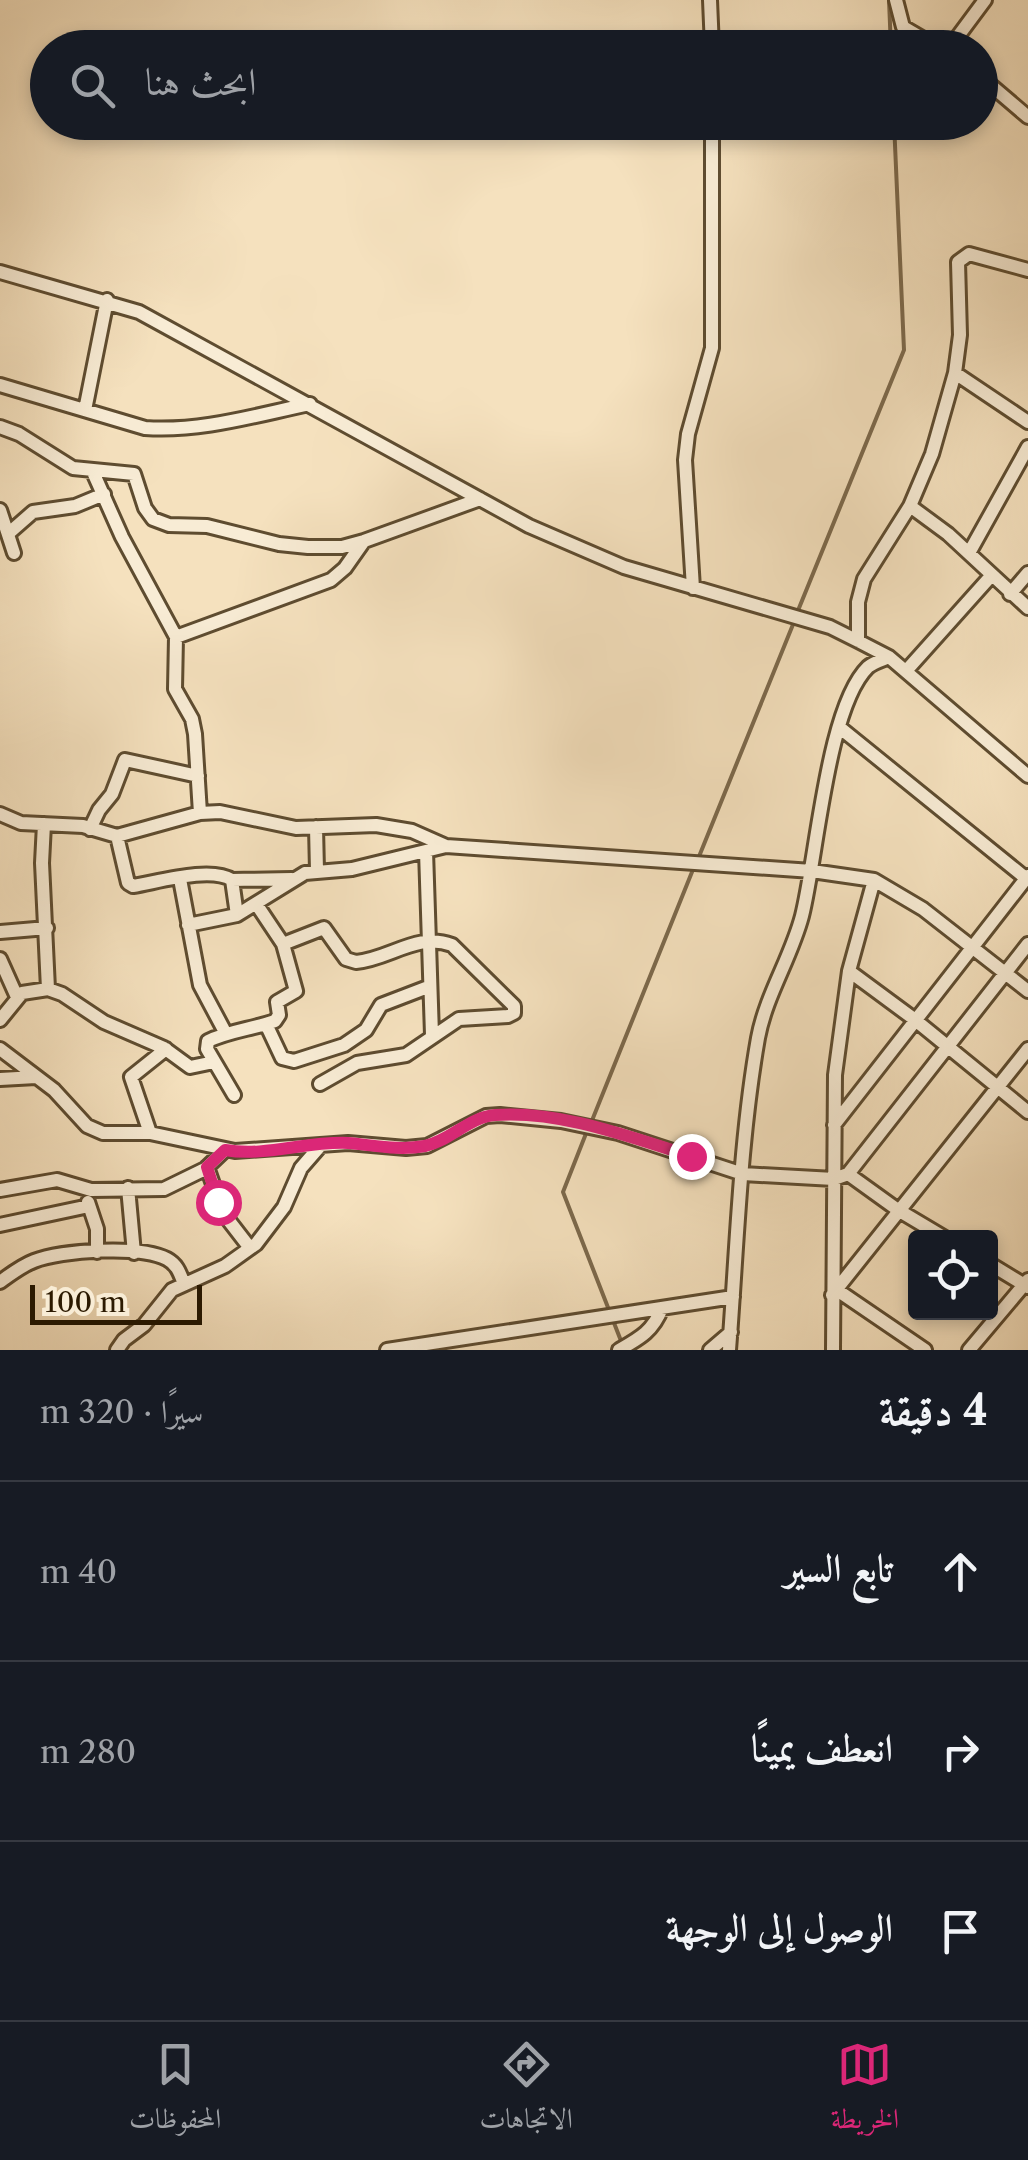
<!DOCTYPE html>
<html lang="ar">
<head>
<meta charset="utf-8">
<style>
	body { margin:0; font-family:"Libre Caslon Text",Amiri,serif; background:#242831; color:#f1f3f6; direction:rtl }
	.controls { position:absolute; right:30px; bottom:30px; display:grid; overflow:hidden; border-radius:10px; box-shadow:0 5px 15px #0003 }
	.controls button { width:90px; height:90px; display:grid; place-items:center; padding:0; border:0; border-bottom:2px solid #363941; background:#171b24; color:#f1f3f6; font:50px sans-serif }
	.scale { position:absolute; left:30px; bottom:25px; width:172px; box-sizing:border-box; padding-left:10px; border:5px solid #2c1a01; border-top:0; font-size:28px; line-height:35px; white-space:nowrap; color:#2c1a01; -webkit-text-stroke:8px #f8ecd5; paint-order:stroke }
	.stop { position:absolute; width:30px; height:30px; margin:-22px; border:8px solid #db2777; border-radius:50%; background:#fff }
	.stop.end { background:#db2777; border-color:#fff; box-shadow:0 2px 10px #0008 }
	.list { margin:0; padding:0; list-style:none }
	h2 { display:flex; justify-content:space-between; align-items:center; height:130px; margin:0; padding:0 40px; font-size:42px }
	h2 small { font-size:32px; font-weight:400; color:#9ea1a6 }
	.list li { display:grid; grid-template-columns:65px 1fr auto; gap:30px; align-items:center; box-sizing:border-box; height:180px; padding:0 40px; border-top:2px solid #363941 }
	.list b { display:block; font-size:38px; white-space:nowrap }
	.list em { font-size:32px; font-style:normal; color:#9ea1a6 }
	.icon { flex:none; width:55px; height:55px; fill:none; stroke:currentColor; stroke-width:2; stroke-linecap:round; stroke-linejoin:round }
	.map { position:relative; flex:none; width:1028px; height:1350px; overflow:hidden; direction:ltr }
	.search { position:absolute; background:#171b24; box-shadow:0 5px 15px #0003; left:30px; right:30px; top:30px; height:110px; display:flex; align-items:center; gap:25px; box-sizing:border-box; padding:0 35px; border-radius:55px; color:#9ea1a6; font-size:38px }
	.sheet { height:670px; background:#171b24 }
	nav { display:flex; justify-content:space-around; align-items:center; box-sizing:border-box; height:140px; border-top:2px solid #363941; background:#171b24; font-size:28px; color:#9ea1a6 }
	nav a { display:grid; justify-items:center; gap:5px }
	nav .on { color:#db2777 }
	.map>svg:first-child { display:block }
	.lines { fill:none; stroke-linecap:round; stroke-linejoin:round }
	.stream { stroke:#7c694c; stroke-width:4 }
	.minor-casing { stroke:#5e4c30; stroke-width:18 }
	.minor { stroke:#f8ecd5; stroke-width:12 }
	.route { stroke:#db2777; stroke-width:12 }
</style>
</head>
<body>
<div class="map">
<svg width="1028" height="1350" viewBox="0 0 1028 1350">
	<rect width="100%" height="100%" fill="#f5e1be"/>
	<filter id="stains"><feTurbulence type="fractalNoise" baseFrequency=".002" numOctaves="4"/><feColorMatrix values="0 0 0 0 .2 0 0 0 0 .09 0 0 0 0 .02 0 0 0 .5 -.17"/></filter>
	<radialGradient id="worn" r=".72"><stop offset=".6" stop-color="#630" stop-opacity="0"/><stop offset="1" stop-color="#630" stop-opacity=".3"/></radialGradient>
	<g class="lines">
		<!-- stream -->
		<path class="stream" d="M 889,0 L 891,48
			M 797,613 L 904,350 L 894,122
			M 698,859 L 794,622
			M 591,1123 L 694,867
			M 587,1131 L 563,1192 L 623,1346"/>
		<defs>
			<path id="minor" d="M 710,0 L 712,48
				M 896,0 L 903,27 L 939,48
				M 956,48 L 956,39 L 985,0
				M 980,76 L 1028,117
				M 0,272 L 139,312 L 529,526 L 624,567 L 830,627 L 858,641 L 889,657 L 1028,776
				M 955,373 L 1028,422
				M 0,385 L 145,428 C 201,432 256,415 310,404
				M 85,410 L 107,300
				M 0,427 L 19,434 L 73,468 L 134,474 L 145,508 L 153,519 L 169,525 L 207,526 L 279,544 L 308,547 L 342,547 L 364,541 L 480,499
				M 93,472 L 122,537 L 176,637 L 175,689 L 192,719 L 195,734 L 200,813
				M 910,506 L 948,534 L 1028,608
				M 0,510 L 14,553
				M 9,533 L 33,512 L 75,506 L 104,494
				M 969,553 L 1028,447
				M 693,588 L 685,460 L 688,434 L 712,348 L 712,122
				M 1010,594 L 1028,573
				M 176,637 L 331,580 L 345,568 L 364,541
				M 858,641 L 858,602 L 864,579 L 910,506 L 932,454 L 955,373 L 960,335 L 958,262 L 969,254 L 1028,270
				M 906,671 L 991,576
				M 839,727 L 1028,880
				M 0,814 L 21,823 L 83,826 L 117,836 L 200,813 L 220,812 L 296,828 L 376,825 L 412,831 L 446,846
				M 44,824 L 42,863 L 48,989
				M 316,827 L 317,871
				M 90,829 L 99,810 L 112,794 L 125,760 L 198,776
				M 117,836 L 128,883 L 133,886 C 158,882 211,866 232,880 L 292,879
				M 426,851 L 432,1035
				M 180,879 L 200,985 L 225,1032
				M 232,880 L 237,915
				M 188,925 L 237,915 L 305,873 L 352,869 L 446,846 L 812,871 L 874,880 L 923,909 L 1028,991
				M 0,932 L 47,928
				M 283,944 L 324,928 L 346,959 L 356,962 C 390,959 417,932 452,945 L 514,1006 L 514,1013 L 508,1016 L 459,1019 L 406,1055 L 357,1063 L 320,1084
				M 0,959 L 17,997
				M 849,971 L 914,1019 L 1028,1112
				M 0,1020 L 22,993 L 48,989 L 62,994 L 104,1022 L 164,1048 L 190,1067 L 214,1062
				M 266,1024 L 282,1058 L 294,1061 L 344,1045 L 366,1030 L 381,1005 L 428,987
				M 0,1049 L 54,1090 L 87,1126 L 103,1133 L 150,1133 L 235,1151 L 348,1143 L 406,1148 L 427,1146 L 486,1116 L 500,1115 L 561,1121 L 618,1133 L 743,1174 L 834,1179 L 848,1174 L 1028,944
				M 0,1079 L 36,1077
				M 234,1095 L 207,1049 L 208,1041 C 228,1031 252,1029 275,1021 L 279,1015 L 277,1002 L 296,991 L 283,944 L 257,905
				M 834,1125 L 1028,876
				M 150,1133 L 131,1077 L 166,1049
				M 207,1167 L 223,1213 L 250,1248
				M 848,1174 L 898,1210 L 945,1238
				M 128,1188 L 134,1253
				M 0,1190 L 57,1180 L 91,1190 L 164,1189 L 205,1169 L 225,1150
				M 88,1202 L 97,1229 L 97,1252
				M 0,1225 L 89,1206
				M 990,1264 L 1028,1287
				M 0,1282 C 11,1274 21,1266 34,1261 C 61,1250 141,1245 167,1259 C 178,1265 180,1274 184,1284
				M 837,1290 L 925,1350
				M 832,1295 L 1028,1049
				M 117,1350 L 124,1340 L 144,1325 L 172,1290 L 225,1266 L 256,1244 L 284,1207 L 301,1168 L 321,1145
				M 387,1350 L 733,1297
				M 619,1350 C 640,1338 653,1331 662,1308
				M 710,1350 L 731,1332
				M 729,1350 C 737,1247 740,1140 758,1038 C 766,995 791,958 802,916 C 817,857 827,707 868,667 C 874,662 882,660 889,657
				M 833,1350 L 835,1075 L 849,971 L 874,880
				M 969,1350 L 1028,1280"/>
		</defs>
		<!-- minor casing -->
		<use href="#minor" class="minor-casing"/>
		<!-- minor -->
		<use href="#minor" class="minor"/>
	</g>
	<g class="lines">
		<!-- route -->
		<path class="route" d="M 218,1202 L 207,1167 L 225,1150 C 266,1157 307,1141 348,1143 C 373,1145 399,1151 425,1146 C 450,1141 469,1117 495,1115 C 560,1110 630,1137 691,1156"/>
	</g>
	<rect width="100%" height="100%" filter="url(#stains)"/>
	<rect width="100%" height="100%" fill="url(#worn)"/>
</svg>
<div class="controls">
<button><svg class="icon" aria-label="locate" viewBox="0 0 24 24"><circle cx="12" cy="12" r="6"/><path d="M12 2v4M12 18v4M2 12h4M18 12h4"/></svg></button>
</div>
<div class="scale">100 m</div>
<div class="stop" style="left:218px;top:1202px"></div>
<div class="stop end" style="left:691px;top:1156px"></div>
<div class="search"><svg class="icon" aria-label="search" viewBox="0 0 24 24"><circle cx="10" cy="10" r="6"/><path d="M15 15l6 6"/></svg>ابحث هنا</div>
</div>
<section class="sheet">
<h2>4 دقيقة<small>سيرًا · 320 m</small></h2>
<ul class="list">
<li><svg class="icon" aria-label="ahead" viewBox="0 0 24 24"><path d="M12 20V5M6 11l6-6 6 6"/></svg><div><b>تابع السير</b></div><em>40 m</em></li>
<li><svg class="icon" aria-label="right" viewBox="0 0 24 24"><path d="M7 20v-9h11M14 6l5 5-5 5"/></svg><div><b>انعطف يمينًا</b></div><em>280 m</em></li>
<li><svg class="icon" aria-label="arrive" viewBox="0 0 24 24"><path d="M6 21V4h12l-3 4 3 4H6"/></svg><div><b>الوصول إلى الوجهة</b></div></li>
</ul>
</section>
<nav>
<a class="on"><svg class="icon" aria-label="map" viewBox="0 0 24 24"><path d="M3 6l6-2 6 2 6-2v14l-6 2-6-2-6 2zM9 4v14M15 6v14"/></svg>الخريطة</a>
<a><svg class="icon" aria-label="directions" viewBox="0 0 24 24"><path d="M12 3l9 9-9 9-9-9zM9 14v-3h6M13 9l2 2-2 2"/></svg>الاتجاهات</a>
<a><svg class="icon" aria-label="saved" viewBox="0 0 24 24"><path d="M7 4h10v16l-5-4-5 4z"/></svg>المحفوظات</a>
</nav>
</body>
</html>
